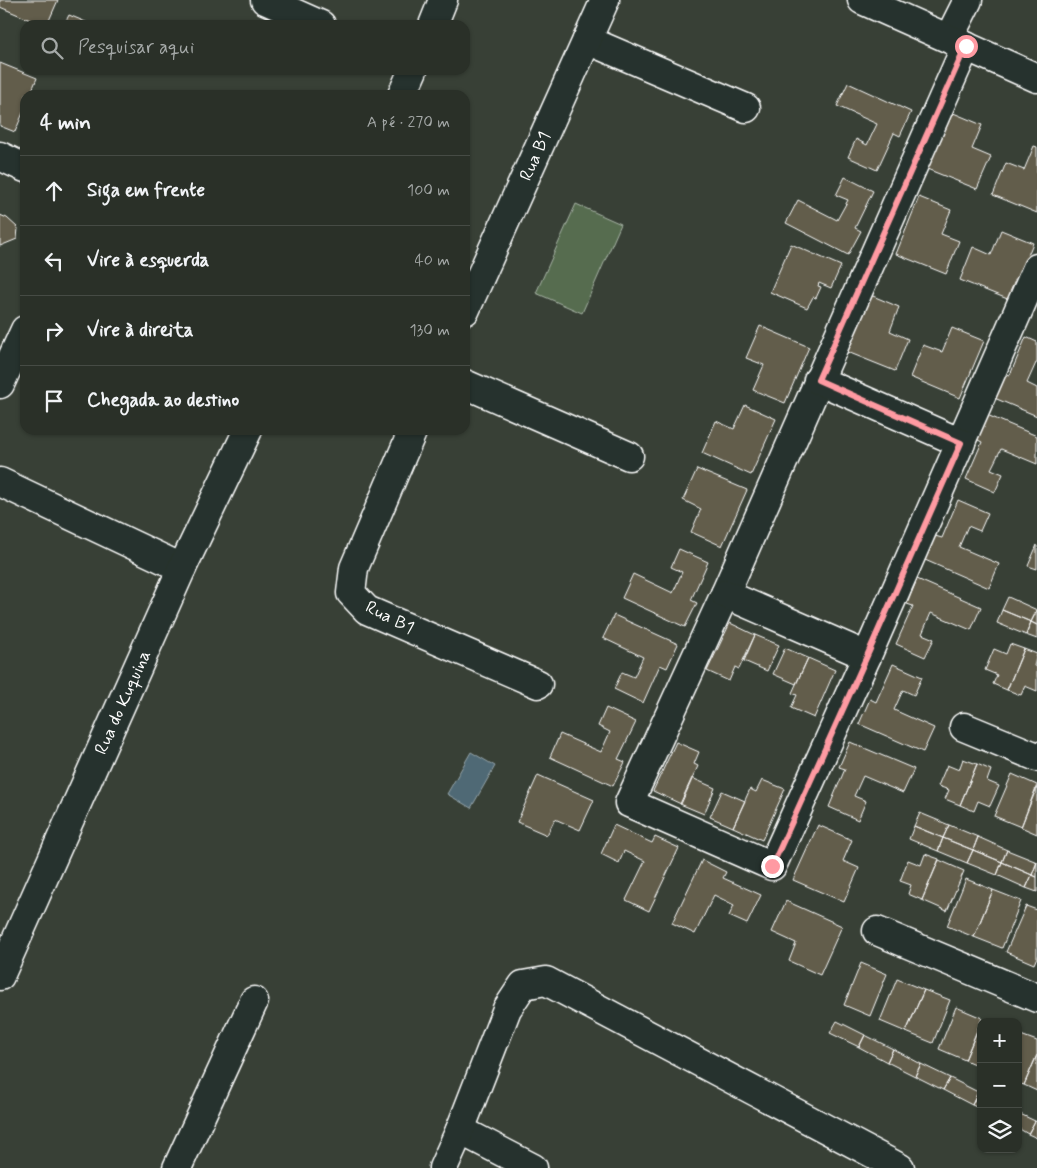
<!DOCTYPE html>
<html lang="pt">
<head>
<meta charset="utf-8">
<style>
	body { margin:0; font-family:Mynerve,sans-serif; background:#323830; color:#f1f3f6 }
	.controls { position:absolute; right:15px; bottom:15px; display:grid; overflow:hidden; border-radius:10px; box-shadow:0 1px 4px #0004 }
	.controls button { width:45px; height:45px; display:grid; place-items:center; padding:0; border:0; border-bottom:1px solid #464b45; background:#2a3028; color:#f1f3f6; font:25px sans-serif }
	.stop { position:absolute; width:15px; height:15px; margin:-11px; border:4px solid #ff9aa2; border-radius:50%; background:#fff }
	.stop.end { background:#ff9aa2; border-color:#fff; box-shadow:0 1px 5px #0008 }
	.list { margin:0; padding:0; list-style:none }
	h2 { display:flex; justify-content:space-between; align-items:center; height:65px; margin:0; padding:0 20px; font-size:21px }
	h2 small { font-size:16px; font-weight:400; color:#a5a9a8 }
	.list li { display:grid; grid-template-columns:32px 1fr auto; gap:15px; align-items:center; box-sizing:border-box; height:70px; padding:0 20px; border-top:1px solid #464b45 }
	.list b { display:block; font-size:19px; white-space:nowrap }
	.list em { font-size:16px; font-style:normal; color:#a5a9a8 }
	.icon { flex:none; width:28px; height:28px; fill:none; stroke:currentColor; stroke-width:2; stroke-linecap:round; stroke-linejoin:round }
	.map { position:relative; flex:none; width:1037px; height:1168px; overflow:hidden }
	.search { position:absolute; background:#2a3028; box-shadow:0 1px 4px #0004; left:20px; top:20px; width:450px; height:55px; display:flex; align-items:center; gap:12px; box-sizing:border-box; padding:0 18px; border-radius:15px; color:#a5a9a8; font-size:19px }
	.panel { position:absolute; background:#2a3028; box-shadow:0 1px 4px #0004; left:20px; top:90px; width:450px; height:345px; border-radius:15px }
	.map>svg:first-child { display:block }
	.green { fill:#566c50; stroke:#aab6a8 }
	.water { fill:#506975; stroke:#96a5ac }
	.building { fill:#625d4b; stroke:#fff }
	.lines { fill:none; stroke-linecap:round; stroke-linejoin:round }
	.minor-casing { stroke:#fff; stroke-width:31 }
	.major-casing { stroke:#fff; stroke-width:31 }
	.minor { stroke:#26332d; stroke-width:28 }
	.major { stroke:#26332d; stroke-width:28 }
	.route { stroke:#ff9aa2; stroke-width:6 }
	.labels { text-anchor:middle; stroke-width:4; stroke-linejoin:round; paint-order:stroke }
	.street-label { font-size:18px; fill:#fff; stroke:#26332d }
</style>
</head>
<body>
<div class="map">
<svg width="1037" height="1168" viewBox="0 0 1037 1168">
	<rect width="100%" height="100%" fill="#384036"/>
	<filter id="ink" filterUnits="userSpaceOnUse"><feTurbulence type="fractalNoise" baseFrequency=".02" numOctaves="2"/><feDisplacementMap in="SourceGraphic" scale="10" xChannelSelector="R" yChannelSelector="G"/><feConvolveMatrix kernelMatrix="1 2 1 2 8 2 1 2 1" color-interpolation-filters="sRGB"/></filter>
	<g filter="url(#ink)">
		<!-- green -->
		<path class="green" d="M 576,204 L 621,224 L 582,313 L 536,293 Z"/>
		<!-- water -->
		<path class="water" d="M 471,752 L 495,766 L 471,808 L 447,794 Z"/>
		<!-- building -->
		<path class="building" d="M 0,0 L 58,0 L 47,25 L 42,25 L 0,7 Z
			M 69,15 L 93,25 L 64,25 Z
			M 0,63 L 37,78 L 30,95 L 25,95 L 25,108 L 15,132 L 0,126 Z
			M 848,83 L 911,112 L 900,136 L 894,133 L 877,170 L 848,157 L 856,139 L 867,145 L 877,124 L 837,106 Z
			M 951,112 L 982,125 L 972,149 L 991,157 L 977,189 L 927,169 Z
			M 1034,146 L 1037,147 L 1037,213 L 993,195 L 1006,163 L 1024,170 Z
			M 845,177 L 873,191 L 855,228 L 861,231 L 848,255 L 786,223 L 798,200 L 837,220 L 848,200 L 836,195 Z
			M 919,197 L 951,210 L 941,234 L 959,241 L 946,274 L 896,254 Z
			M 0,215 L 7,218 L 18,228 L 17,239 L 0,246 Z
			M 1001,230 L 1033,243 L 1010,300 L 960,280 L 973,247 L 991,255 Z
			M 791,244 L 841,266 L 831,288 L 819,283 L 818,286 L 821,287 L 816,298 L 813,297 L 807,308 L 770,292 Z
			M 868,294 L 899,307 L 890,331 L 908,339 L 895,371 L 845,351 Z
			M 760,326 L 809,347 L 785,403 L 753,390 L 764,365 L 746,358 Z
			M 952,328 L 984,341 L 960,398 L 910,377 L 923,345 L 942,352 Z
			M 1026,337 L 1037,342 L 1037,363 L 1036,363 L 1027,383 L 1037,388 L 1037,416 L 992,397 L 1003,372 L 1010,375 Z
			M 745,405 L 776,419 L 751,475 L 702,453 L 716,421 L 734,429 Z
			M 987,415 L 1037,436 L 1037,464 L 1001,449 L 991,469 L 1003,474 L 995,492 L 966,479 L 982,442 L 976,439 Z
			M 697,469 L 747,490 L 722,546 L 691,532 L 701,509 L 683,500 Z
			M 958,500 L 988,513 L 980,531 L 968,526 L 959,547 L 999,564 L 989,588 L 925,560 L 935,536 L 942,538 Z
			M 1037,545 L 1037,569 L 1028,566 Z
			M 679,549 L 708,562 L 691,600 L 697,603 L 685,627 L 622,598 L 633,574 L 673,593 L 682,572 L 671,567 Z
			M 917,579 L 981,607 L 971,630 L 931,613 L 922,634 L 934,639 L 925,657 L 896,644 L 913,606 L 907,604 Z
			M 1008,597 L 1037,610 L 1031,622 L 1002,610 Z
			M 1002,610 L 1031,622 L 1026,635 L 997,623 Z
			M 1037,610 L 1037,625 L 1031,622 Z
			M 614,615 L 678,644 L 667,668 L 660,665 L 643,703 L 614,689 L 622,672 L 634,677 L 643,657 L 603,638 Z
			M 1031,622 L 1037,625 L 1037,639 L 1026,635 Z
			M 730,623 L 755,635 L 739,669 L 735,667 L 729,681 L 707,671 Z
			M 755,635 L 779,645 L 767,671 L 744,661 Z
			M 1010,644 L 1024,649 L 1007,690 L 993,684 L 997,675 L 985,670 L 994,649 L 1006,654 Z
			M 785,648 L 808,658 L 796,684 L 773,674 Z
			M 1024,649 L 1037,654 L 1034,666 L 1037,667 L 1037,691 L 1025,686 L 1021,695 L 1007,690 Z
			M 808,658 L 835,670 L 814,718 L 791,708 L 797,695 L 792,693 Z
			M 893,664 L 922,677 L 914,695 L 903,690 L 894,710 L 934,728 L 923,752 L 859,724 L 870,699 L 876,702 Z
			M 606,708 L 636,722 L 618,759 L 625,762 L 613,786 L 550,757 L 560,734 L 601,752 L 610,732 L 598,726 Z
			M 676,742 L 699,752 L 694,764 L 698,766 L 681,804 L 653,791 Z
			M 850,742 L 914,769 L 903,793 L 863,776 L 854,796 L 866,801 L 858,820 L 829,807 L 845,769 L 839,767 Z
			M 963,759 L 977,764 L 960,805 L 945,799 L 949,790 L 938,786 L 947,765 L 959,770 Z
			M 977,764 L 991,770 L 987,781 L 999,786 L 990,806 L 978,801 L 974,811 L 960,805 Z
			M 1012,774 L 1037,785 L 1021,827 L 994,816 Z
			M 538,775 L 594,800 L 580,830 L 555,819 L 547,835 L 517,822 Z
			M 692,778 L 715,788 L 704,814 L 680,804 Z
			M 762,780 L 785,789 L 762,840 L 733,827 L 750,789 L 756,792 Z
			M 1037,787 L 1037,834 L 1021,827 Z
			M 722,791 L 745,801 L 733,827 L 710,817 Z
			M 920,813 L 949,825 L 943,838 L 914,826 Z
			M 614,825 L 652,843 L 655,837 L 679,848 L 649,911 L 626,900 L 645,861 L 624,851 L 619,863 L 601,854 Z
			M 818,825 L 852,840 L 843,861 L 859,868 L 844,902 L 793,880 Z
			M 949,825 L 978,837 L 973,850 L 943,838 Z
			M 914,826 L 943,838 L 938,851 L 909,839 Z
			M 978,837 L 1007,850 L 1002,862 L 973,850 Z
			M 943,838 L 973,850 L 967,863 L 938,851 Z
			M 973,850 L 1002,862 L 997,875 L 967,863 Z
			M 1007,850 L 1037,862 L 1032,875 L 1002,862 Z
			M 925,854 L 939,859 L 922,900 L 908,894 L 911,885 L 900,881 L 908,860 L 921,865 Z
			M 702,860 L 726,872 L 723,878 L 761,895 L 747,924 L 729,916 L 734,905 L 714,895 L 695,934 L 672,923 Z
			M 939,860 L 964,871 L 947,911 L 922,900 Z
			M 1002,862 L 1032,875 L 1026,888 L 997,875 Z
			M 1037,862 L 1037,877 L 1032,875 Z
			M 1032,875 L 1037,877 L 1037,892 L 1026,888 Z
			M 966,879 L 993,890 L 974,937 L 947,926 Z
			M 993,890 L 1021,901 L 1002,948 L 974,937 Z
			M 786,901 L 842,926 L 820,975 L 789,961 L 796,943 L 772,932 Z
			M 1026,906 L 1037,910 L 1037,957 L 1034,964 L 1006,952 Z
			M 861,963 L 887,974 L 870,1016 L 844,1005 Z
			M 897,979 L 924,990 L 906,1032 L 880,1021 Z
			M 924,990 L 950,1000 L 933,1043 L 906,1032 Z
			M 956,1007 L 982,1018 L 965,1060 L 939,1049 Z
			M 837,1021 L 865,1035 L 859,1047 L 830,1033 Z
			M 981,1022 L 981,1067 L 965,1060 Z
			M 1018,1034 L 1037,1041 L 1037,1055 L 1024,1085 L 1018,1083 Z
			M 865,1035 L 893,1049 L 887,1062 L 859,1047 Z
			M 893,1049 L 921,1064 L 915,1076 L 887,1062 Z
			M 1037,1055 L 1037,1091 L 1024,1085 Z
			M 921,1064 L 950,1078 L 943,1090 L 915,1076 Z
			M 950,1078 L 978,1092 L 972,1105 L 943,1090 Z
			M 978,1092 L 981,1094 L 981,1109 L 972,1105 Z
			M 1018,1113 L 1035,1121 L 1028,1134 L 1018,1128 Z
			M 1035,1121 L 1037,1122 L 1037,1138 L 1028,1134 Z"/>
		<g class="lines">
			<defs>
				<g id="minor">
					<path d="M 265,0 L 321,25"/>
					<path d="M 433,25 L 443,0"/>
					<path d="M 949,38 L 968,0"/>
					<path d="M 587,40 L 746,108"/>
					<path d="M 966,46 L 725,594 L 629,803 L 772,866 L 867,656 L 1037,268"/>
					<path d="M 402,95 L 413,70"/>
					<path d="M 0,156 L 25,168"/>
					<path id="s1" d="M 465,311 L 605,0"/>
					<path d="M 818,380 L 961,443"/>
					<path d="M 0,384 L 25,330"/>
					<path d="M 465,384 L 629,456"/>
					<path d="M 413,430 L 354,568 L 351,593 L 367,610 L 538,684"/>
					<path d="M 0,482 L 182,568"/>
					<path d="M 725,594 L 867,656"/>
					<path d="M 964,727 L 1037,757"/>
					<path d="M 877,931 L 1037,998"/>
					<path id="s2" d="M 0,976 L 182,568 L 248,430"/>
					<path d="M 460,1130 L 533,1168"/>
					<path d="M 177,1168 L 254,1001"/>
					<path d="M 443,1168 L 460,1130 L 507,1009 L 523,985 L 546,981 L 900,1168"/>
				</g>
				<path id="major" d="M 862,0 L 1037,78"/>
			</defs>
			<!-- minor casing -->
			<use href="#minor" class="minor-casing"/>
			<!-- major casing -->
			<use href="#major" class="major-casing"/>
			<!-- minor -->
			<use href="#minor" class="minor"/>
			<!-- major -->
			<use href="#major" class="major"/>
		</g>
	</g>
	<g class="lines" filter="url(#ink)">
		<!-- route -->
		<path class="route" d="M 772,866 L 867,656 L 961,443 L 818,380 L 966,46"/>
	</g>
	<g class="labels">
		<!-- street labels -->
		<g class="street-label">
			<text dy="6" stroke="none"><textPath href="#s1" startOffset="170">Rua B1</textPath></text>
			<text transform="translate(390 617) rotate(27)" y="6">Rua B1</text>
			<text dy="6" stroke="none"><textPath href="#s2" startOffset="300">Rua do Kuquina</textPath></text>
		</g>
	</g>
</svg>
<div class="controls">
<button>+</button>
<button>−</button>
<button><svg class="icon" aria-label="layers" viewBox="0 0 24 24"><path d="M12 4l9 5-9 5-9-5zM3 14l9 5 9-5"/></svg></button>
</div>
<div class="stop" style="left:966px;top:46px"></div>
<div class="stop end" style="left:772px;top:866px"></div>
<div class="search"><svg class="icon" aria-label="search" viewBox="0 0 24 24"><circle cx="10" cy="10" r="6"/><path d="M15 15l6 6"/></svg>Pesquisar aqui</div>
<section class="panel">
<h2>4 min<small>A pé · 270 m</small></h2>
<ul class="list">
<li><svg class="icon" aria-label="ahead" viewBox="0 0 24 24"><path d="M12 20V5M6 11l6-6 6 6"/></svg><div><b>Siga em frente</b></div><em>100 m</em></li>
<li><svg class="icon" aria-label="left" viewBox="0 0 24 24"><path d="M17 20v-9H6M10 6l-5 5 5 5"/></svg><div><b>Vire à esquerda</b></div><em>40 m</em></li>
<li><svg class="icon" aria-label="right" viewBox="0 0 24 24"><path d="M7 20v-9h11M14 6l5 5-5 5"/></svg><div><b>Vire à direita</b></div><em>130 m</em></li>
<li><svg class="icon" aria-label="arrive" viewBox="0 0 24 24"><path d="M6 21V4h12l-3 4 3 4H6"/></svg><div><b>Chegada ao destino</b></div></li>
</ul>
</section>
</div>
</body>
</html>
